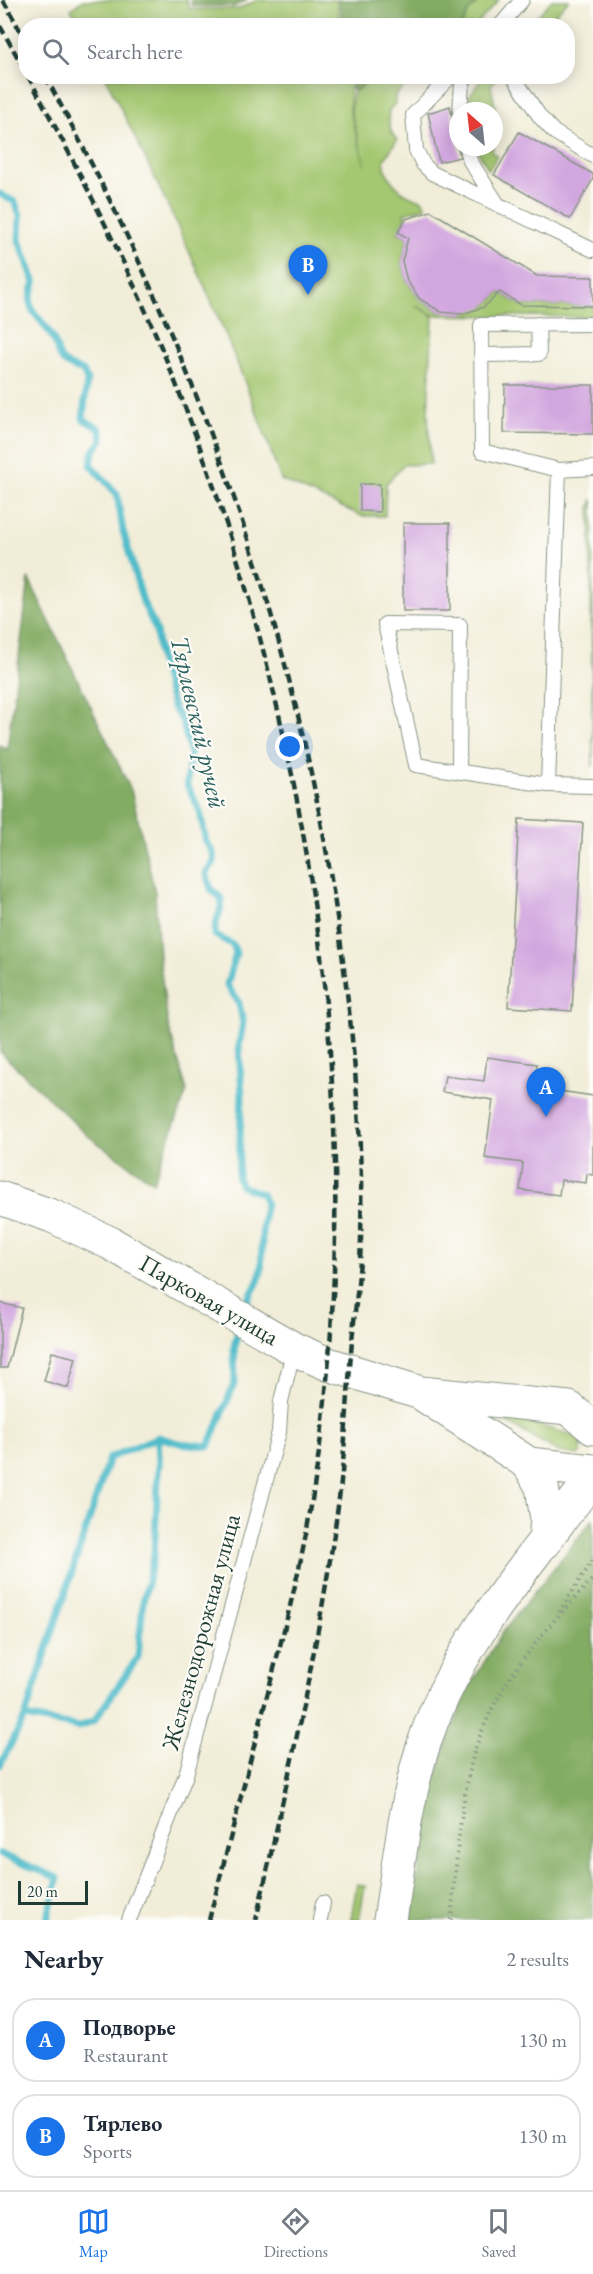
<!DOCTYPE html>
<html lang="en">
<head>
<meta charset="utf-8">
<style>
	body { margin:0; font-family:"EB Garamond",serif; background:#f2f2f3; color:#1f2937 }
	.compass { position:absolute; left:449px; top:102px; width:54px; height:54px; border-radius:50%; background:#fff; box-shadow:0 3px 15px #0003; rotate:333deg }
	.scale { position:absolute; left:18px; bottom:15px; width:70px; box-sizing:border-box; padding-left:6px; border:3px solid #1f3d34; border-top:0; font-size:16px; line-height:21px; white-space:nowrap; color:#1f3d34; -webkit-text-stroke:4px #fdfcf7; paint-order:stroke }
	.you { position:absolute; left:290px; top:747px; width:21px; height:21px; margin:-15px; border:4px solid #fff; border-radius:50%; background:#1a73e8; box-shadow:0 0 0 9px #1a73e833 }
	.badge { display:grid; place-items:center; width:39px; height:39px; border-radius:50%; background:#1a73e8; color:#fff; font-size:20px; font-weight:700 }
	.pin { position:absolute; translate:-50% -50px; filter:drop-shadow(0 2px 3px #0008) }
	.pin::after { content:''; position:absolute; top:32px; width:21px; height:18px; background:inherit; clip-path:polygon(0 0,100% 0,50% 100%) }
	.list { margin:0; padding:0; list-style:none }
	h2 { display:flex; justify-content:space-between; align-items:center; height:78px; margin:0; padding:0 24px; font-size:26px }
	h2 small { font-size:20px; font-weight:400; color:#747a83 }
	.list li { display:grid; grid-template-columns:39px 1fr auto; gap:18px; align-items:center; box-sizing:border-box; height:84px; margin:0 12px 12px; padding:0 12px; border:2px solid #e0e1e3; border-radius:24px }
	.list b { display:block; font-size:22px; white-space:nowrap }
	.list p { margin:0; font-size:20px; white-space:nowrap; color:#747a83 }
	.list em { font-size:20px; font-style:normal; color:#747a83 }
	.icon { flex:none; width:33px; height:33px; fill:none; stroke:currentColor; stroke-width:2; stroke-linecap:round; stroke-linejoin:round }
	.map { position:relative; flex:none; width:593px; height:1920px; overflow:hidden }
	.search { position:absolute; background:#fff; box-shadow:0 3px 15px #0003; left:18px; right:18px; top:18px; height:66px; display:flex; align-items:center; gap:15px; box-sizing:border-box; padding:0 21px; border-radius:24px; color:#747a83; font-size:22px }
	.sheet { height:270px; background:#fff }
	nav { display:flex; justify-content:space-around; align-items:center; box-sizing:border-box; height:84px; border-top:2px solid #e0e1e3; background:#fff; font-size:16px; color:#747a83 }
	nav a { display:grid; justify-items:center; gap:3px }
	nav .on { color:#1a73e8 }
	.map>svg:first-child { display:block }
	.green { fill:#a4c771; stroke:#628252; stroke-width:1.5 }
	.forest { fill:#83ac63; stroke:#51744c; stroke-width:1.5 }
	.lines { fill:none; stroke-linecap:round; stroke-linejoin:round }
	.stream { stroke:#4fbcca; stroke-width:7 }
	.building { fill:#d2a6df }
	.lane-casing { stroke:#889586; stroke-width:16 }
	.secondary-casing { stroke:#889586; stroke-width:35 }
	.path { stroke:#889586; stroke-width:4; stroke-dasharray:1.5 4.5; stroke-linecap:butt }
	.lane { stroke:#fff; stroke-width:14 }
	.secondary { stroke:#fff; stroke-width:33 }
	.rail { stroke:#1f3d34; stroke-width:4.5; stroke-dasharray:9 4.5; stroke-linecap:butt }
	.labels { text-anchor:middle; stroke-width:4.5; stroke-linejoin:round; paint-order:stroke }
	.street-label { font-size:24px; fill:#1f3d34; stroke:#fdfcf7 }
	.water-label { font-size:26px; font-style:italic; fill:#2d6361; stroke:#fdfcf7 }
</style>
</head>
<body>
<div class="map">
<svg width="593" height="1920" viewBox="0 0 593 1920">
	<rect width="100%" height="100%" fill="#fdfcf7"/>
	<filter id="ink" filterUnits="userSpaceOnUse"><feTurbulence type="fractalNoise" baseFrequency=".0167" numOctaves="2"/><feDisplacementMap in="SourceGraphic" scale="12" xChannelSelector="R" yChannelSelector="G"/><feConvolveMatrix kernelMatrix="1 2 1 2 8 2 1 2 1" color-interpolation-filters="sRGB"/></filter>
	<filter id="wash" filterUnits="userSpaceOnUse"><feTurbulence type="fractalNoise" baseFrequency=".008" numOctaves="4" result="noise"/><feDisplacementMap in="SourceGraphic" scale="24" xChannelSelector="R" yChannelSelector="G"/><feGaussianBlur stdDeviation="1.35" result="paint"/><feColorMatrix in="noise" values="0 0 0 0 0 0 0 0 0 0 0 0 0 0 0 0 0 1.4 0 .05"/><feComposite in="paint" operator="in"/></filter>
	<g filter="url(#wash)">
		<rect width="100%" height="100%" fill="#f1edd8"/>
		<!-- green -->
		<path class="green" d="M 83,0 L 187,0 L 189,9 L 239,9 L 257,0 L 336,0 L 342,25 L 79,25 L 71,9 Z
			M 481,0 L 499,0 L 476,25 L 461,26 L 469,11 Z
			M 552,0 L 569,0 L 545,25 L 529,25 Z
			M 105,77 L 350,77 L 350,112 L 365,165 L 351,112 L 353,92 L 376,77 L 413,77 L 395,96 L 395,104 L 389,110 C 388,121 389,132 397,140 L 384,160 C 386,182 402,195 422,200 L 426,207 L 404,213 L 406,219 L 398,232 L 408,238 L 402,261 L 407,281 L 420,299 L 441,312 L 484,307 L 500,292 L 521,305 L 593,306 L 593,317 L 433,315 L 415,305 L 433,316 L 428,413 L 431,464 L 403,465 L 386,484 L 385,516 L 362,516 L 281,480 C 233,340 171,208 105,77 Z
			M 483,77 L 498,77 L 491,85 L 495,107 L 494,125 L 494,111 L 467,111 L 470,95 Z
			M 475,147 L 493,147 L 492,152 L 497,156 L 489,170 Z
			M 593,499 L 593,767 L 590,507 Z
			M 483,1409 L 575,1436 L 581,1441 L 581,1453 L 578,1455 L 559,1452 Z
			M 357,1884 L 365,1886 L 359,1920 L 351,1920 Z"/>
		<!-- forest -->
		<path class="forest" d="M 191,0 L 247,0 L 235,6 L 192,6 Z
			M 338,0 L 481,0 L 469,11 L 461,26 L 345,25 Z
			M 352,77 L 352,76 L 376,77 L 353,92 Z
			M 29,579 L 131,790 L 155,892 L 159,956 L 168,1025 L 187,1091 L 153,1182 L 88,1136 L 0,1052 L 0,745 L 7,750 Z
			M 593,1519 L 593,1920 L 410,1920 L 433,1785 L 447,1742 L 469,1687 L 502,1633 Z"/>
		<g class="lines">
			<!-- stream -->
			<path class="stream" d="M 0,194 L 15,202 L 20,216 L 19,240 L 35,283 C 23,311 36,311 49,332 C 64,353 49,360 83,371 L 87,380 L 83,419 L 100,429 L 102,440 L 93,452 L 91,465 L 117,494 L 123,531 L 143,602 L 156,630 L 160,661 L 173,707 L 183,723 L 190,752 L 187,785 L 200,811 L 206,842 L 213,853 L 214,862 L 206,873 L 211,889 L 222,899 C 222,914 213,922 215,935 L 233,945 L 236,953 L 227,985 L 239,1003 L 243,1023 L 239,1046 L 242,1096 L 238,1179 L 241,1186 L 262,1194 L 266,1203 C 260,1225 263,1248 261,1271 C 259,1286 248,1295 244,1310
				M 25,1717 L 109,1458 L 158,1437
				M 0,1765 L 25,1717 L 79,1727 L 94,1721 L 138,1657 L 143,1602 L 154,1555 L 159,1461 L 158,1437 L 179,1443 L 209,1446 L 235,1382 L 234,1347 L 239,1326
				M 0,1854 L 58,1878 L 47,1920"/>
		</g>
		<g id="blocks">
			<!-- building -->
			<path class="building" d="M 450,106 L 460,157 L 439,162 L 428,113 Z
				M 519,132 L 593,174 L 593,179 L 570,219 L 494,175 Z
				M 431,211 L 537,276 L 593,277 L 593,306 L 521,305 L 500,292 L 484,307 L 462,314 L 441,312 L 420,299 L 407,281 L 402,261 L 408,238 L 398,232 L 406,219 Z
				M 505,385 L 593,385 L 593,434 L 504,433 Z
				M 360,484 L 380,484 L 380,512 L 360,511 Z
				M 403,523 L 450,523 L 450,611 L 403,611 Z
				M 519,819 L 583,823 L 572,1011 L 508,1007 Z
				M 487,1057 L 537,1064 L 536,1073 L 541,1073 L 539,1088 L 593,1096 L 593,1175 L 587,1174 L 586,1183 L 561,1180 L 559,1195 L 520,1190 L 523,1163 L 485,1158 L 493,1100 L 442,1092 L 445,1076 L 484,1081 Z
				M 0,1303 L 22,1308 L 7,1368 L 0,1368 Z
				M 52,1352 L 76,1358 L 68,1388 L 44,1381 Z"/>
		</g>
	</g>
	<g filter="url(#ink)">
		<use href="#blocks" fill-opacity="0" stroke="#889586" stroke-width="1.5"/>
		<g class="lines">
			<defs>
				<path id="lane" d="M 500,26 L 522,0
					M 451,76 L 413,115 L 416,150 L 423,164 L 432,173 L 593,250
					M 513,76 L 540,117 L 554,132 L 593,156
					M 460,111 L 462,84 L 467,76
					M 467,147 L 470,161 L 497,203
					M 593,324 L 481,325 L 482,451 L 559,470 L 593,468
					M 482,355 L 539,354 L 538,324
					M 559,470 L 548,785 L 593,786
					M 459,772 L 460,625 L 385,624 L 416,765 L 548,785
					M 129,1920 L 186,1775 L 279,1432 L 281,1401 L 294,1349
					M 320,1920 L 323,1903"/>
				<path id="secondary" d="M 0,1198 L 52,1216 L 110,1243 L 294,1349 L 328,1364 L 421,1393 L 569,1408 L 593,1428
					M 425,1396 L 529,1464 L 542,1487 L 547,1519 L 545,1542
					M 529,1464 L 593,1471
					M 390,1920 C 399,1863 405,1805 422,1750 C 453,1646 530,1562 593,1477"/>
			</defs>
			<!-- lane casing -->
			<use href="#lane" class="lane-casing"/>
			<!-- secondary casing -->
			<use href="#secondary" class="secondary-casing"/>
			<!-- path -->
			<path class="path" d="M 559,1612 L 593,1560
				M 451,1920 C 456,1868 459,1816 471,1765 C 489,1691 542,1632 593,1579"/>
			<!-- lane -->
			<use href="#lane" class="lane"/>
			<!-- secondary -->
			<use href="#secondary" class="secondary"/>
			<!-- rail -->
			<path class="rail" d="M 3,0 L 26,41
				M 0,26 L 26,72
				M 28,76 C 74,161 118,246 156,335 C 309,698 374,1109 312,1500 C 302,1564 285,1626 269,1688 C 249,1765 229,1843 209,1920
				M 45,76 C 197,351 304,649 343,961 C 355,1053 363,1146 361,1239 C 360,1277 354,1315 351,1353 C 347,1404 345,1456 338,1506 C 319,1645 287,1783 256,1920"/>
		</g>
	</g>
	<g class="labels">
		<!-- street labels -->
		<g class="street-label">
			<text transform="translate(209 1300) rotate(30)" y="8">Парковая улица</text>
			<text transform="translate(201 1632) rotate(-75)" y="8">Железнодорожная улица</text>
		</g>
		<!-- water labels -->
		<g class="water-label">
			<text transform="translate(199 722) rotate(77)" y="9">Тярлевский ручей</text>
		</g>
	</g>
</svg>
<svg class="compass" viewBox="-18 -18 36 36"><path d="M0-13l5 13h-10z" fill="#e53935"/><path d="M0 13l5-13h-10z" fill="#747a83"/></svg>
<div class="scale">20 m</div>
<div class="you"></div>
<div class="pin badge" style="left:546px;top:1117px">A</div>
<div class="pin badge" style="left:308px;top:295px">B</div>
<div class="search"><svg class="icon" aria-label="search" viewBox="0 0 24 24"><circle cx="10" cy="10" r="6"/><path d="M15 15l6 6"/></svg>Search here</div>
</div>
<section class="sheet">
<h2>Nearby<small>2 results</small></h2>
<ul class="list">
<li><span class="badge">A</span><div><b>Подворье</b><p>Restaurant</p></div><em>130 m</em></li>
<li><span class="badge">B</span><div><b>Тярлево</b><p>Sports</p></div><em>130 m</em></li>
</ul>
</section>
<nav>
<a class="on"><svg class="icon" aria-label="map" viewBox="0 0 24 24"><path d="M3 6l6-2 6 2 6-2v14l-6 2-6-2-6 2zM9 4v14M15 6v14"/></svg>Map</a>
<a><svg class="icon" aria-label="directions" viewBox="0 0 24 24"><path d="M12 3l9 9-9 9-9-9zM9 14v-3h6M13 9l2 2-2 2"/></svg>Directions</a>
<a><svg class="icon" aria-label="saved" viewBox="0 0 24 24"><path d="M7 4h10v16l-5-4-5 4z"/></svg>Saved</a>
</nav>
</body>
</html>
